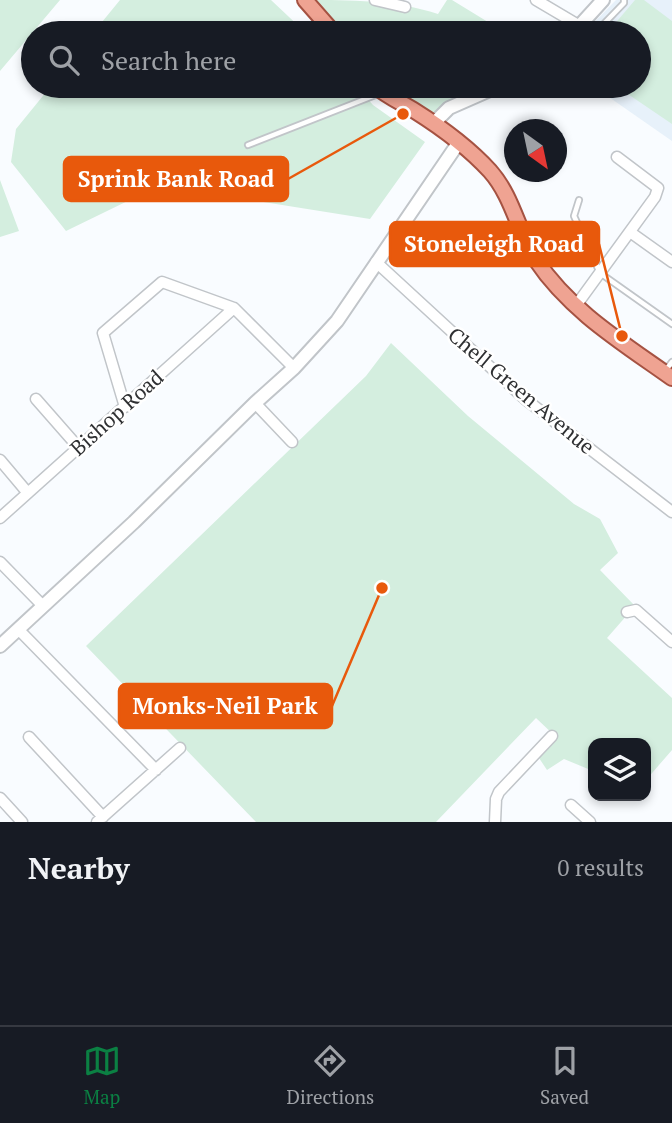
<!DOCTYPE html>
<html lang="en">
<head>
<meta charset="utf-8">
<style>
	body { margin:0; font-family:"PT Serif",serif; background:#242831; color:#f1f3f6 }
	.controls { position:absolute; right:21px; bottom:21px; display:grid; overflow:hidden; border-radius:14px; box-shadow:0 4px 10px #0003 }
	.controls button { width:63px; height:63px; display:grid; place-items:center; padding:0; border:0; border-bottom:2px solid #363941; background:#171b24; color:#f1f3f6; font:35px sans-serif }
	.compass { position:absolute; left:504px; top:119px; width:63px; height:63px; border-radius:50%; background:#171b24; box-shadow:0 4px 10px #0003; rotate:147deg }
	.list { margin:0; padding:0; list-style:none }
	h2 { display:flex; justify-content:space-between; align-items:center; height:91px; margin:0; padding:0 28px; font-size:30px }
	h2 small { font-size:23px; font-weight:400; color:#9ea1a6 }
	.icon { flex:none; width:38px; height:38px; fill:none; stroke:currentColor; stroke-width:2; stroke-linecap:round; stroke-linejoin:round }
	.map { position:relative; flex:none; width:672px; height:822px; overflow:hidden }
	.search { position:absolute; background:#171b24; box-shadow:0 4px 10px #0003; left:21px; right:21px; top:21px; height:77px; display:flex; align-items:center; gap:18px; box-sizing:border-box; padding:0 24px; border-radius:38px; color:#9ea1a6; font-size:26px }
	.sheet { height:203px; background:#171b24 }
	nav { display:flex; justify-content:space-around; align-items:center; box-sizing:border-box; height:98px; border-top:2px solid #363941; background:#171b24; font-size:19px; color:#9ea1a6 }
	nav a { display:grid; justify-items:center; gap:4px }
	nav .on { color:#0b8043 }
	.map>svg:first-child { display:block }
	.built { fill:#e7f1fa }
	.green { fill:#d4eedf }
	.lines { fill:none; stroke-linecap:round; stroke-linejoin:round }
	.lane-casing { stroke:#c1c5c9; stroke-width:8 }
	.street-casing { stroke:#c1c5c9; stroke-width:13 }
	.secondary-casing { stroke:#c1c5c9; stroke-width:16 }
	.primary-casing { stroke:#a55242; stroke-width:18 }
	.lane { stroke:#fff; stroke-width:4.5 }
	.street { stroke:#fff; stroke-width:10 }
	.secondary { stroke:#fff; stroke-width:12 }
	.primary { stroke:#efa392; stroke-width:14 }
	.labels { text-anchor:middle; stroke-width:5; stroke-linejoin:round; paint-order:stroke }
	.street-label { font-size:21px; fill:#2f3032; stroke:#fff }
	.leader { fill:none; stroke:#e8590c; stroke-width:2.5 }
	.callout-dot { fill:#e8590c; stroke:#fff; stroke-width:2.5 }
	.callout { fill:#e8590c; stroke:#e8590c; stroke-width:2.5 }
	.callout-label { font-size:23px; text-anchor:middle; font-weight:bold; fill:#fff }
</style>
</head>
<body>
<div class="map">
<svg width="672" height="822" viewBox="0 0 672 822">
	<rect width="100%" height="100%" fill="#f9fcff"/>
	<!-- built -->
	<path class="built" d="M 616,0 L 672,0 L 672,141 L 593,86 L 639,86 L 639,33 L 584,33 Z"/>
	<!-- green -->
	<path class="green" d="M 0,0 L 60,0 L 0,71 Z
		M 120,0 L 271,0 L 306,33 L 93,33 Z
		M 305,0 C 350,0 396,0 438,14 L 447,0 L 452,0 L 506,33 L 334,33 Z
		M 635,0 L 644,0 L 672,21 L 672,124 L 616,86 L 639,86 L 639,33 L 607,33 Z
		M 51,86 L 356,86 L 373,105 L 425,142 L 370,219 L 206,193 L 179,176 L 66,231 L 11,162 L 16,129 Z
		M 375,86 L 499,86 L 434,123 Z
		M 0,180 L 19,231 L 0,237 Z
		M 391,343 L 468,416 L 574,504 L 600,519 L 618,553 L 600,570 L 635,606 L 607,638 L 672,698 L 672,750 L 646,780 L 646,743 L 593,743 L 593,771 L 564,759 L 547,770 L 539,758 L 556,737 L 536,718 L 436,822 L 256,822 L 86,646 L 366,376 Z"/>
	<g class="lines">
		<defs>
			<path id="lane" d="M 595,33 L 624,3 L 624,0
				M 248,145 L 378,94
				M 579,200 L 574,216 L 600,273 L 672,324
				M 665,371 L 672,362"/>
			<path id="street" d="M 375,0 L 405,7
				M 536,0 L 580,26
				M 630,232 L 672,262
				M 376,262 L 525,399 L 672,512
				M 575,307 L 655,197 L 658,188 L 617,157
				M 36,399 L 79,448
				M 255,403 L 292,442
				M 125,407 L 103,333 L 162,282 L 234,308 L 294,368
				M 0,460 L 27,492
				M 0,518 L 234,308
				M 0,562 L 43,606
				M 627,612 L 636,610 L 672,642
				M 18,629 L 156,770
				M 29,737 L 103,817
				M 0,798 L 22,822
				M 571,805 L 590,822
				M 97,822 L 180,748
				M 495,822 L 496,799 L 499,792 L 552,736"/>
			<path id="secondary" d="M 573,33 L 603,0
				M 434,123 L 449,108 L 499,86
				M 0,646 L 134,522 L 255,403 L 294,368 L 337,321 L 459,142"/>
			<path id="primary" d="M 305,0 L 334,33
				M 375,86 C 387,96 402,103 415,111 C 442,128 468,147 490,171 C 513,197 518,232 536,260 C 570,311 623,343 672,378"/>
		</defs>
		<!-- lane casing -->
		<use href="#lane" class="lane-casing"/>
		<!-- street casing -->
		<use href="#street" class="street-casing"/>
		<!-- secondary casing -->
		<use href="#secondary" class="secondary-casing"/>
		<!-- primary casing -->
		<use href="#primary" class="primary-casing"/>
		<!-- lane -->
		<use href="#lane" class="lane"/>
		<!-- street -->
		<use href="#street" class="street"/>
		<!-- secondary -->
		<use href="#secondary" class="secondary"/>
		<!-- primary -->
		<use href="#primary" class="primary"/>
	</g>
	<g class="labels">
		<!-- street labels -->
		<g class="street-label">
			<text transform="translate(521 391) rotate(40)" y="7">Chell Green Avenue</text>
			<text transform="translate(117 413) rotate(-42)" y="7">Bishop Road</text>
		</g>
	</g>
	<!-- callouts -->
	<path class="leader" d="M403 114L288 179M622 336L599 244M382 588L332 706"/>
	<g class="callout-dot">
		<circle cx="403" cy="114" r="7"/>
		<circle cx="622" cy="336" r="7"/>
		<circle cx="382" cy="588" r="7"/>
	</g>
	<g class="callout">
		<rect x="64" y="157" width="224" height="44" rx="7"/>
		<rect x="390" y="222" width="209" height="44" rx="7"/>
		<rect x="119" y="684" width="213" height="44" rx="7"/>
	</g>
	<g class="callout-label">
		<text x="176" y="187">Sprink Bank Road</text>
		<text x="494" y="252">Stoneleigh Road</text>
		<text x="225" y="714">Monks-Neil Park</text>
	</g>
</svg>
<div class="controls">
<button><svg class="icon" aria-label="layers" viewBox="0 0 24 24"><path d="M12 4l9 5-9 5-9-5zM3 14l9 5 9-5"/></svg></button>
</div>
<svg class="compass" viewBox="-18 -18 36 36"><path d="M0-13l5 13h-10z" fill="#e53935"/><path d="M0 13l5-13h-10z" fill="#9ea1a6"/></svg>
<div class="search"><svg class="icon" aria-label="search" viewBox="0 0 24 24"><circle cx="10" cy="10" r="6"/><path d="M15 15l6 6"/></svg>Search here</div>
</div>
<section class="sheet">
<h2>Nearby<small>0 results</small></h2>
<ul class="list">
</ul>
</section>
<nav>
<a class="on"><svg class="icon" aria-label="map" viewBox="0 0 24 24"><path d="M3 6l6-2 6 2 6-2v14l-6 2-6-2-6 2zM9 4v14M15 6v14"/></svg>Map</a>
<a><svg class="icon" aria-label="directions" viewBox="0 0 24 24"><path d="M12 3l9 9-9 9-9-9zM9 14v-3h6M13 9l2 2-2 2"/></svg>Directions</a>
<a><svg class="icon" aria-label="saved" viewBox="0 0 24 24"><path d="M7 4h10v16l-5-4-5 4z"/></svg>Saved</a>
</nav>
</body>
</html>
